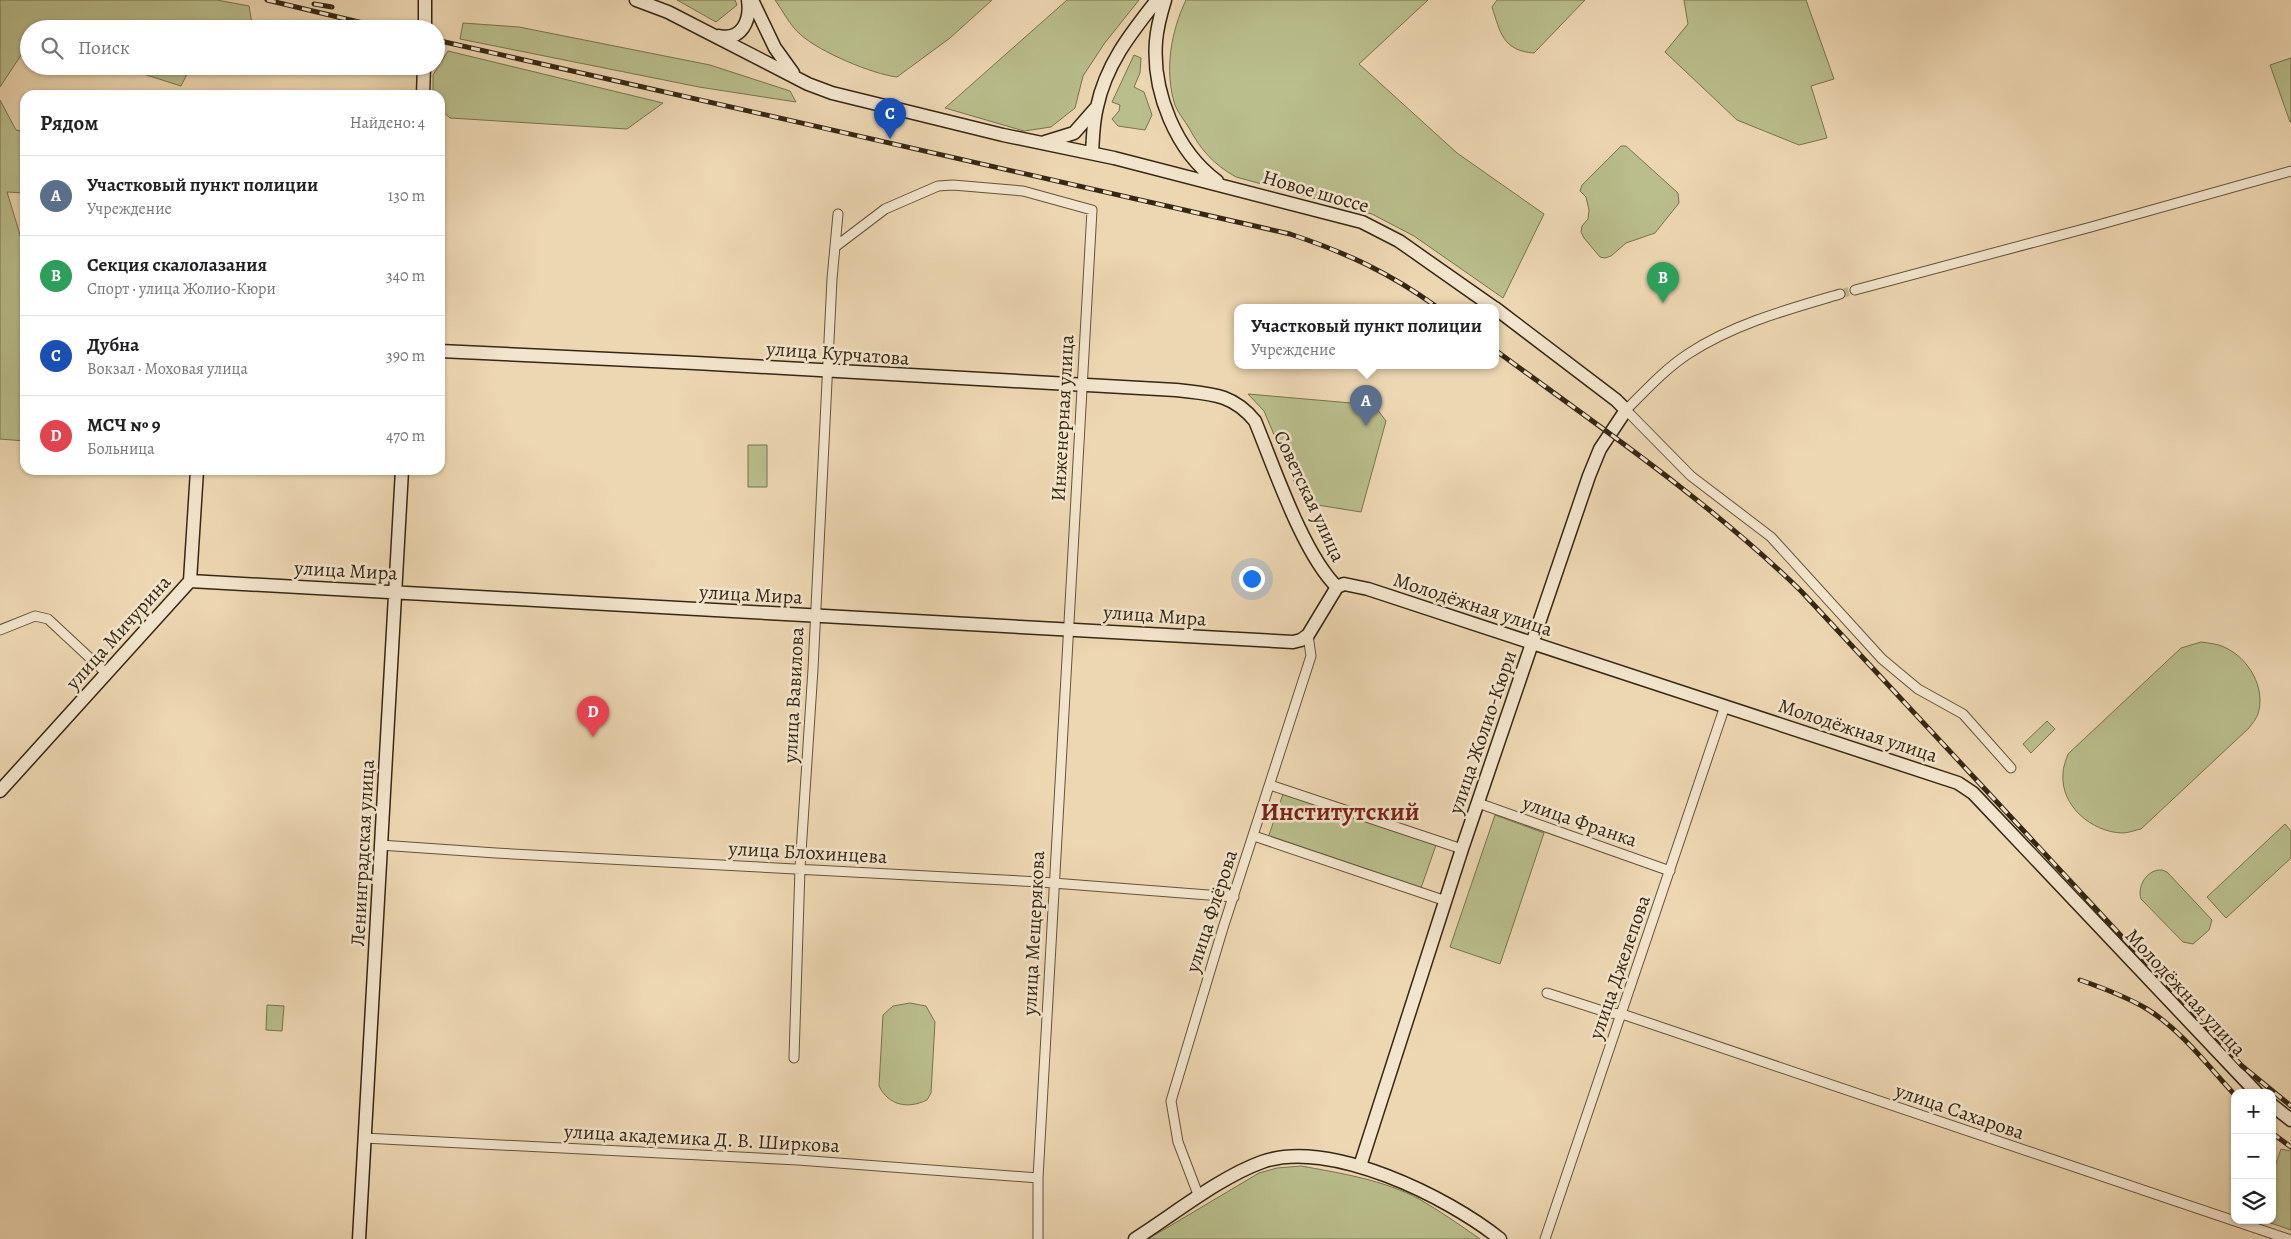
<!DOCTYPE html>
<html lang="ru">
<head>
<meta charset="utf-8">
<style>
	body { margin:0; font-family:Alegreya,serif; background:#f2f2f2; color:#202124 }
	.controls { position:absolute; right:15px; bottom:15px; display:grid; overflow:hidden; border-radius:10px; box-shadow:0 1px 4px #0004 }
	.controls button { width:45px; height:45px; display:grid; place-items:center; padding:0; border:0; border-bottom:1px solid #e0e0e0; background:#fff; color:#202124; font:25px sans-serif }
	.you { position:absolute; left:1251px; top:578px; width:18px; height:18px; margin:-12px; border:4px solid #fff; border-radius:50%; background:#1a73e8; box-shadow:0 0 0 8px #1a73e833 }
	.badge { display:grid; place-items:center; width:32px; height:32px; border-radius:50%; background:#0b8043; color:#fff; font-size:16px; font-weight:700 }
	.pin { position:absolute; translate:-50% -41px; filter:drop-shadow(0 1px 2px #0008) }
	.pin::after { content:''; position:absolute; top:26px; width:18px; height:15px; background:inherit; clip-path:polygon(0 0,100% 0,50% 100%) }
	.popup { position:absolute; left:1234px; top:304px; width:265px; height:65px; box-sizing:border-box; display:grid; place-content:center; border-radius:10px; background:#fff; filter:drop-shadow(0 1px 4px #0005); font-size:16px; white-space:nowrap; color:#757577 }
	.popup b { font-size:19px; color:#202124 }
	.popup::after { content:''; position:absolute; left:50%; top:100%; margin-left:-10px; border:10px solid transparent; border-top-color:#fff }
	.list { margin:0; padding:0; list-style:none }
	h2 { display:flex; justify-content:space-between; align-items:center; height:65px; margin:0; padding:0 20px; font-size:21px }
	h2 small { font-size:16px; font-weight:400; color:#757577 }
	.list li { display:grid; grid-template-columns:32px 1fr auto; gap:15px; align-items:center; box-sizing:border-box; height:80px; padding:0 20px; border-top:1px solid #e0e0e0 }
	.list b { display:block; font-size:19px; white-space:nowrap }
	.list p { margin:0; font-size:16px; white-space:nowrap; color:#757577 }
	.list em { font-size:16px; font-style:normal; color:#757577 }
	.icon { flex:none; width:28px; height:28px; fill:none; stroke:currentColor; stroke-width:2; stroke-linecap:round; stroke-linejoin:round }
	.map { position:relative; flex:none; width:2291px; height:1239px; overflow:hidden }
	.search { position:absolute; background:#fff; box-shadow:0 1px 4px #0004; left:20px; top:20px; width:425px; height:55px; display:flex; align-items:center; gap:12px; box-sizing:border-box; padding:0 18px; border-radius:28px; color:#757577; font-size:19px }
	.panel { position:absolute; background:#fff; box-shadow:0 1px 4px #0004; left:20px; top:90px; width:425px; height:385px; border-radius:15px }
	.map>svg:first-child { display:block }
	.green { fill:#b9be8c; stroke:#787250 }
	.lines { fill:none; stroke-linecap:round; stroke-linejoin:round }
	.street-tunnel { stroke:#c8b492; stroke-width:9; stroke-dasharray:9 4.5; stroke-linecap:butt }
	.street-casing { stroke:#64533b; stroke-width:11 }
	.secondary-casing { stroke:#362713; stroke-width:15 }
	.street { stroke:#f3e5cd; stroke-width:9 }
	.secondary { stroke:#f3e5cd; stroke-width:12 }
	.rail-casing { stroke:#362713; stroke-width:5 }
	.rail { stroke:#f3e5cd; stroke-width:3; stroke-dasharray:9; stroke-linecap:butt }
	.labels { text-anchor:middle; stroke-width:5; stroke-linejoin:round; paint-order:stroke }
	.street-label { font-size:20px; fill:#362713; stroke:#f3e5cd }
	.district-label { font-size:25px; font-weight:bold; fill:#7a1f14; stroke:#f3e5cd }
</style>
</head>
<body>
<div class="map">
<svg width="2291" height="1239" viewBox="0 0 2291 1239">
	<rect width="100%" height="100%" fill="#edd7b2"/>
	<filter id="stains"><feTurbulence type="fractalNoise" baseFrequency=".004" numOctaves="4"/><feColorMatrix values="0 0 0 0 .2 0 0 0 0 .09 0 0 0 0 .02 0 0 0 .5 -.17"/></filter>
	<radialGradient id="worn" r=".72"><stop offset=".6" stop-color="#630" stop-opacity="0"/><stop offset="1" stop-color="#630" stop-opacity=".3"/></radialGradient>
	<!-- green -->
	<path class="green" d="M 0,0 L 217,0 L 249,6 L 252,24 L 235,29 L 29,29 L 29,43 L 0,87 Z
		M 677,0 L 735,0 L 737,5 L 716,22 Z
		M 775,0 L 992,0 L 950,38 L 897,77 C 872,74 820,52 801,35 C 790,26 783,11 775,0 Z
		M 1067,0 L 1139,0 L 1104,44 L 1083,76 L 1075,108 L 1051,127 L 1024,131 L 945,108 Z
		M 1186,0 L 1428,0 L 1359,64 L 1457,153 L 1544,214 L 1503,298 L 1414,236 L 1372,214 L 1236,177 C 1213,164 1201,150 1189,128 C 1185,121 1178,113 1175,105 C 1164,71 1171,31 1186,0 Z
		M 1497,0 L 1585,0 L 1534,53 C 1503,51 1500,32 1492,7 Z
		M 1684,0 L 1806,0 L 1834,79 L 1811,86 L 1827,138 L 1799,145 L 1737,120 L 1665,52 L 1688,24 Z
		M 463,23 L 519,27 L 710,65 L 790,91 L 796,102 L 699,87 L 460,39 Z
		M 448,51 L 663,103 L 627,129 L 450,118 L 440,109 L 440,95 L 433,95 L 433,75 Z
		M 1134,55 L 1141,58 L 1140,73 L 1134,87 L 1144,92 L 1152,115 L 1145,130 L 1118,126 L 1112,119 L 1119,111 L 1120,105 L 1112,102 Z
		M 2291,58 L 2291,122 L 2290,122 L 2270,65 Z
		M 118,66 L 191,66 L 181,86 Z
		M 0,100 L 16,130 L 25,132 L 25,193 L 7,192 L 25,251 L 25,441 L 0,439 Z
		M 1621,146 L 1626,146 L 1678,193 L 1679,203 L 1655,233 L 1626,243 L 1611,256 L 1605,258 L 1600,257 L 1584,238 L 1581,232 L 1582,226 L 1588,219 L 1589,210 L 1586,197 L 1580,191 L 1582,185 Z
		M 1248,394 L 1374,405 L 1386,421 L 1361,512 L 1311,504 L 1300,496 L 1264,411 Z
		M 748,445 L 767,445 L 767,487 L 748,487 Z
		M 2201,642 C 2209,643 2218,644 2224,647 C 2249,658 2266,688 2258,714 C 2256,719 2252,724 2249,728 L 2141,829 C 2135,830 2129,833 2122,833 C 2092,832 2060,806 2063,773 C 2063,767 2066,760 2068,754 L 2181,648 Z
		M 2047,721 L 2055,729 L 2031,753 L 2023,744 Z
		M 1283,794 L 1436,845 L 1421,888 L 1268,838 Z
		M 1495,815 L 1544,833 L 1500,964 L 1450,947 Z
		M 2285,824 L 2291,831 L 2291,858 L 2226,918 L 2207,897 Z
		M 2162,870 L 2167,872 L 2212,920 L 2209,930 L 2193,944 L 2183,942 L 2141,899 C 2137,886 2147,869 2162,870 Z
		M 910,1003 L 926,1006 L 935,1022 L 931,1093 L 927,1100 C 908,1109 889,1106 879,1086 L 883,1015 L 893,1006 Z
		M 267,1005 L 284,1006 L 282,1031 L 266,1030 Z
		M 2281,1149 L 2291,1151 L 2291,1230 L 2262,1220 L 2272,1220 L 2272,1175 Z
		M 1301,1166 C 1340,1173 1384,1180 1419,1199 C 1440,1211 1460,1225 1480,1239 L 1148,1239 L 1259,1173 L 1277,1168 Z"/>
	<g class="lines">
		<!-- street-tunnel -->
		<path class="street-tunnel" d="M 1840,294 L 1855,290"/>
		<defs>
			<path id="street" d="M 835,247 L 885,209 L 938,186 L 953,185 L 1023,191 L 1092,210 C 1071,532 1055,855 1038,1178 L 1038,1239
				M 1855,290 L 2091,227 L 2291,171
				M 1840,294 C 1789,309 1733,324 1688,354 C 1665,369 1645,391 1626,410 L 1691,476 L 1771,537 L 1882,659 L 1918,689 L 1963,714 L 2011,768
				M 0,630 L 35,616 L 48,619 L 106,673
				M 1270,785 L 1462,849
				M 1478,803 L 1670,871
				M 1254,836 L 1446,901
				M 380,845 L 496,853 L 1040,882 L 1234,897
				M 1547,993 L 1609,1013 L 1622,1014 L 2288,1239
				M 794,1058 L 800,868 L 813,669 L 832,279 L 838,214
				M 364,1138 L 798,1160 L 1038,1178
				M 1199,1197 L 1178,1142 L 1171,1101 L 1223,928 L 1311,656 L 1308,635
				M 1545,1239 L 1725,706"/>
			<path id="secondary" d="M 636,0 L 668,12 L 808,84 L 832,93 L 1003,135 L 1114,158 L 1362,222 L 1399,241 L 1493,307
				M 752,0 L 775,48 L 793,73
				M 1165,0 C 1161,13 1157,28 1156,41 C 1152,92 1176,151 1217,181
				M 425,29 L 425,0
				M 719,36 C 742,41 751,20 748,0
				M 423,95 L 424,66
				M 1045,142 L 1074,133 L 1095,109
				M 1092,153 C 1093,138 1093,122 1097,107 C 1106,64 1131,33 1157,0
				M 440,351 L 695,363 L 1176,390 C 1210,394 1232,393 1255,421 C 1274,467 1303,554 1337,587
				M 190,581 L 1293,642 L 1301,640 L 1308,635 L 1337,587
				M 1337,587 L 1344,584 L 1368,589 L 1958,783 L 1973,793 L 2257,1093
				M 0,791 L 190,581 L 197,470
				M 2272,1105 L 2291,1120
				M 1360,1166 L 1462,849 L 1589,476 L 1600,449 L 1626,410 L 1616,400 L 1495,308
				M 359,1239 L 402,470
				M 1135,1239 C 1173,1215 1220,1177 1262,1162 C 1329,1138 1448,1197 1500,1239"/>
		</defs>
		<!-- street casing -->
		<use href="#street" class="street-casing"/>
		<!-- secondary casing -->
		<use href="#secondary" class="secondary-casing"/>
		<!-- street -->
		<use href="#street" class="street"/>
		<!-- secondary -->
		<use href="#secondary" class="secondary"/>
		<defs>
			<path id="rail" d="M 267,0 L 388,29
				M 314,4 L 332,7
				M 436,40 L 1290,234 C 1347,253 1388,272 1437,307
				M 1495,350 C 1597,425 1710,502 1801,591 L 2242,1066 L 2291,1106
				M 2080,980 C 2103,988 2127,997 2147,1009 C 2181,1030 2208,1066 2235,1095
				M 2272,1133 L 2291,1147"/>
		</defs>
		<!-- rail casing -->
		<use href="#rail" class="rail-casing"/>
		<!-- rail -->
		<use href="#rail" class="rail"/>
	</g>
	<g class="labels">
		<!-- street labels -->
		<g class="street-label">
			<text transform="translate(1316 191) rotate(16)" y="7">Новое шоссе</text>
			<text transform="translate(838 353) rotate(4)" y="7">улица Курчатова</text>
			<text transform="translate(1062 418) rotate(-87)" y="7">Инженерная улица</text>
			<text transform="translate(1310 496) rotate(65)" y="7">Советская улица</text>
			<text transform="translate(346 570) rotate(3)" y="7">улица Мира</text>
			<text transform="translate(751 594) rotate(3)" y="7">улица Мира</text>
			<text transform="translate(1473 604) rotate(18)" y="7">Молодёжная улица</text>
			<text transform="translate(1155 615) rotate(4)" y="7">улица Мира</text>
			<text transform="translate(118 632) rotate(-48)" y="7">улица Мичурина</text>
			<text transform="translate(793 695) rotate(-87)" y="7">улица Вавилова</text>
			<text transform="translate(1858 730) rotate(18)" y="7">Молодёжная улица</text>
			<text transform="translate(1482 732) rotate(-71)" y="7">улица Жолио-Кюри</text>
			<text transform="translate(1580 821) rotate(19)" y="7">улица Франка</text>
			<text transform="translate(808 852) rotate(3)" y="7">улица Блохинцева</text>
			<text transform="translate(362 853) rotate(-87)" y="7">Ленинградская улица</text>
			<text transform="translate(1211 911) rotate(-72)" y="7">улица Флёрова</text>
			<text transform="translate(1033 933) rotate(-87)" y="7">улица Мещерякова</text>
			<text transform="translate(1619 967) rotate(-71)" y="7">улица Джелепова</text>
			<text transform="translate(2186 992) rotate(47)" y="7">Молодёжная улица</text>
			<text transform="translate(1960 1111) rotate(19)" y="7">улица Сахарова</text>
			<text transform="translate(702 1138) rotate(3)" y="7">улица академика Д. В. Ширкова</text>
		</g>
		<!-- district labels -->
		<g class="district-label">
			<text x="1340" y="820">Институтский</text>
		</g>
	</g>
	<rect width="100%" height="100%" filter="url(#stains)"/>
	<rect width="100%" height="100%" fill="url(#worn)"/>
</svg>
<div class="controls">
<button>+</button>
<button>−</button>
<button><svg class="icon" aria-label="layers" viewBox="0 0 24 24"><path d="M12 4l9 5-9 5-9-5zM3 14l9 5 9-5"/></svg></button>
</div>
<div class="you"></div>
<div class="pin badge" style="left:1366px;top:426px;background:#5c6f8a">A</div>
<div class="popup"><b>Участковый пункт полиции</b>Учреждение</div>
<div class="pin badge" style="left:1663px;top:303px;background:#2e9e5b">B</div>
<div class="pin badge" style="left:890px;top:139px;background:#1a4fb4">C</div>
<div class="pin badge" style="left:593px;top:737px;background:#e0444e">D</div>
<div class="search"><svg class="icon" aria-label="search" viewBox="0 0 24 24"><circle cx="10" cy="10" r="6"/><path d="M15 15l6 6"/></svg>Поиск</div>
<section class="panel">
<h2>Рядом<small>Найдено: 4</small></h2>
<ul class="list">
<li><span class="badge" style="background:#5c6f8a">A</span><div><b>Участковый пункт полиции</b><p>Учреждение</p></div><em>130 m</em></li>
<li><span class="badge" style="background:#2e9e5b">B</span><div><b>Секция скалолазания</b><p>Спорт · улица Жолио-Кюри</p></div><em>340 m</em></li>
<li><span class="badge" style="background:#1a4fb4">C</span><div><b>Дубна</b><p>Вокзал · Моховая улица</p></div><em>390 m</em></li>
<li><span class="badge" style="background:#e0444e">D</span><div><b>МСЧ № 9</b><p>Больница</p></div><em>470 m</em></li>
</ul>
</section>
</div>
</body>
</html>
